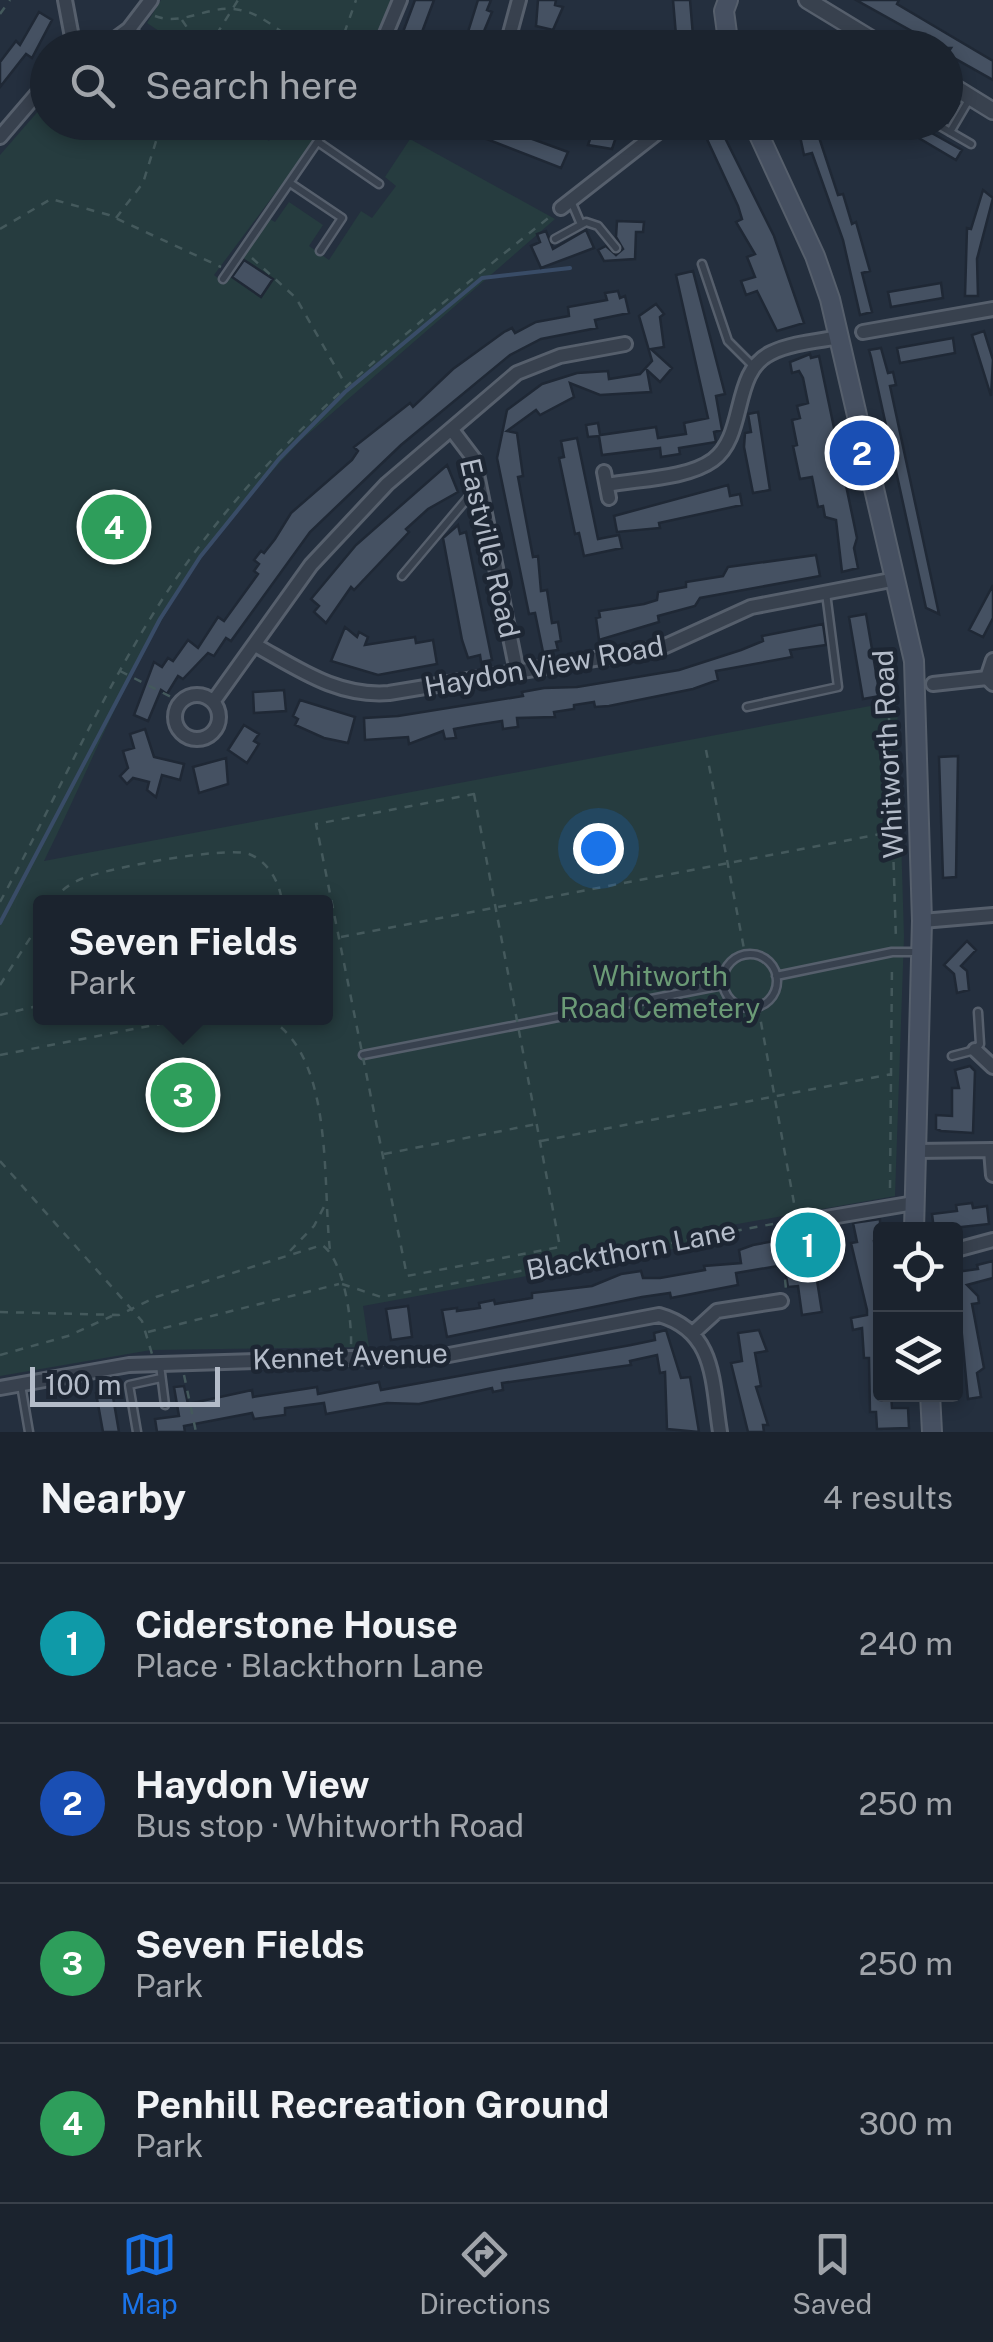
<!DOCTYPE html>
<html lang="en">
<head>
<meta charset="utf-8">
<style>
	body { margin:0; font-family:"Public Sans",sans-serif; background:#282f3a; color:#f1f3f6 }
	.controls { position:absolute; right:30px; bottom:30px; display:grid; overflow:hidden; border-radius:10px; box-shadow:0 5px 15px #0003 }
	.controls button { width:90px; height:90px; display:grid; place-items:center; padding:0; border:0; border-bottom:2px solid #39404a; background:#1b232e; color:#f1f3f6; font:50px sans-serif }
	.scale { position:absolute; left:30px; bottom:25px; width:190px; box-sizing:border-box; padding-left:10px; border:5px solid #b4bcc9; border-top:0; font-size:28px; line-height:35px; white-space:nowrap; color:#b4bcc9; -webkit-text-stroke:8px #1d2633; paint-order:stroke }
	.you { position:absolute; left:598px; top:848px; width:35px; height:35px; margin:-25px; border:8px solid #fff; border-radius:50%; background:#1a73e8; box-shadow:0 0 0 15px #1a73e833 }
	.badge { display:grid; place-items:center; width:65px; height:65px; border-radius:50%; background:#1a73e8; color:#fff; font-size:32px; font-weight:700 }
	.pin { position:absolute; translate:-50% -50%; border:5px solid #fff; box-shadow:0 2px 10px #0006 }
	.popup { position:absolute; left:33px; top:895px; width:300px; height:130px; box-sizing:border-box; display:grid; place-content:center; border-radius:10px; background:#1b232e; filter:drop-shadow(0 2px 8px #0005); font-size:32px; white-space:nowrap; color:#a0a4aa }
	.popup b { font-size:38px; color:#f1f3f6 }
	.popup::after { content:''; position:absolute; left:50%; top:100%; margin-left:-20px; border:20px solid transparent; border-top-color:#1b232e }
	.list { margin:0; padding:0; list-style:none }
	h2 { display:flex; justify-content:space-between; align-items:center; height:130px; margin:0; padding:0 40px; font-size:42px }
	h2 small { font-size:32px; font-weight:400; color:#a0a4aa }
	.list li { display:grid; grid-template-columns:65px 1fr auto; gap:30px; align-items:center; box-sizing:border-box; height:160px; padding:0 40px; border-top:2px solid #39404a }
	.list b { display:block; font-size:38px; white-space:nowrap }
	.list p { margin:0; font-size:32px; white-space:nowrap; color:#a0a4aa }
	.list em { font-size:32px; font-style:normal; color:#a0a4aa }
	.icon { flex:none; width:55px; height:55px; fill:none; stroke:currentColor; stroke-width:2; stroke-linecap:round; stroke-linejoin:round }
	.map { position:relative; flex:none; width:993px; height:1432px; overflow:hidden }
	.search { position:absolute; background:#1b232e; box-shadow:0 5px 15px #0003; left:30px; right:30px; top:30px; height:110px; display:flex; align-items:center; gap:25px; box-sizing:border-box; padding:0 35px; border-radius:55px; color:#a0a4aa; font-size:38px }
	.sheet { height:770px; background:#1b232e }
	nav { display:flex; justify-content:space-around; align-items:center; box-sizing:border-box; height:140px; border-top:2px solid #39404a; background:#1b232e; font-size:28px; color:#a0a4aa }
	nav a { display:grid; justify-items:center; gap:5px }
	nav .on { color:#1a73e8 }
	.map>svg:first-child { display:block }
	.green { fill:#263c3f; fill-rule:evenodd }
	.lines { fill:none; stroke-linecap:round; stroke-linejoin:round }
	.stream { stroke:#394c67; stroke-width:4 }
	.building { fill:#455162; stroke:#1f2835; stroke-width:2.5 }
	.service-casing { stroke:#565f6c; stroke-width:11 }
	.minor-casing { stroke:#565f6c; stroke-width:18 }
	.tertiary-casing { stroke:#565f6c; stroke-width:20 }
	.secondary-casing { stroke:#565f6c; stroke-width:22 }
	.path { stroke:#44595c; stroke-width:2.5; stroke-dasharray:8 8; stroke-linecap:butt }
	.service { stroke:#38414e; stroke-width:6 }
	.minor { stroke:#38414e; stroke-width:12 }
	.tertiary { stroke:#38414e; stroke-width:15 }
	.secondary { stroke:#465061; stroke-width:18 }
	.labels { text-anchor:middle; stroke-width:9; stroke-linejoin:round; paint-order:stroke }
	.street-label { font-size:28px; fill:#b4bcc9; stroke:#1d2633 }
	.park-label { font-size:28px; fill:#6b9a76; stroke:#1d2633 }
</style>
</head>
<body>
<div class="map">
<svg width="993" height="1432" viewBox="0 0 993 1432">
	<rect width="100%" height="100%" fill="#242f3e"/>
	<!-- green -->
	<path class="green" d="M 161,0 L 392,0 L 372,47 L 276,47 L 249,30 L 237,47 L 183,47 L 147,23 Z
		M 47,101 L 48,122 L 242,123 L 269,141 L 282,123 L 295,123 L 317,137 L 214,275 L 223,282 L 268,218 L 275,222 L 289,202 L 323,225 L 309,246 L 329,260 L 361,211 L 372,218 L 396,186 L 385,177 L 410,139 L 555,219 L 300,441 C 252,492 202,551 167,611 C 119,691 85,778 44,861 L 897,701 L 904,937 L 895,1196 L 704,1230 L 701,1244 L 363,1306 L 369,1347 L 151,1350 L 0,1376 L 0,155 ZM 41,902 L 326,902 L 326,1018 L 41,1018 Z"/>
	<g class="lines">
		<!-- stream -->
		<path class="stream" d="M 0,923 L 160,619 L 200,557 L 279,459 L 345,392 L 482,278 L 570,268"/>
	</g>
	<!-- building -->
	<path class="building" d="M 415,0 L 434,0 L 416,48 L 397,48 Z
		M 478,0 L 491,0 L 487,10 L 492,12 L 477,48 L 463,48 Z
		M 538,0 L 556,0 L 555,5 L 563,7 L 553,30 L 536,26 Z
		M 673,0 L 690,0 L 694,48 L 672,48 L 670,36 L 676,35 Z
		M 856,0 L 899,0 L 897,4 L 993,61 L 993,80 L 947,54 L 951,48 L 930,48 L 933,43 Z
		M 39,12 L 52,20 L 32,58 L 26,54 L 0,87 L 0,62 L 16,41 L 20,45 Z
		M 443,122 L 486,122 L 568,152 L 561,168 Z
		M 596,122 L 621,122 L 612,149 L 588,145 Z
		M 699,122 L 717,122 L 774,236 L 804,323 L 777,331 L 757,291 L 746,295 L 741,281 L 755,277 L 747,257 L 755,254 L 736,222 L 742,219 L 738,206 Z
		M 797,122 L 814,122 L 838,195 L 843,194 L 852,224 L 856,222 L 870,271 L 862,273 L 872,312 L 860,315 L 843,240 L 812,153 L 804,155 Z
		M 912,122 L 962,150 L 956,160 L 907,131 Z
		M 983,190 L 993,198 L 977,259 L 978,296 L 965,296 L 967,228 L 971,229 Z
		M 617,221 L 644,222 L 643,232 L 636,232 L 635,259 L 604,261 L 598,250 L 606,246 L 616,255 L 623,249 L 616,237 Z
		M 586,230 L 594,248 L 541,268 L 531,246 L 540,242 L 537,234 L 546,231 L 553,249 Z
		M 244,260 L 273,279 L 261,297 L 232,277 Z
		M 693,271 L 725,394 L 716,396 L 722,430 L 714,432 L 716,442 L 679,448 L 680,454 L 661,457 L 660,448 L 602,455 L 599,436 L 588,437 L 586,425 L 598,423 L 600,435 L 656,427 L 658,438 L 686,434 L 684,423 L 708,418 L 676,275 Z
		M 941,283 L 943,298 L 891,307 L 888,292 Z
		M 618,291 L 620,298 L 625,296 L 629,313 L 595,320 L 597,328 L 541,339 L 510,355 L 401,445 L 310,532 L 231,641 L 226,638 L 214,656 L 208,653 L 183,679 L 178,676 L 167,694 L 161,690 L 148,721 L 134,715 L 154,662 L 162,667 L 168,658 L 173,661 L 188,640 L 198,648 L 218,617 L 224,621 L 258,574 L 254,571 L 259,564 L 254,560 L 261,551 L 264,553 L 275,539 L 291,513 L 352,460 L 358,451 L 354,447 L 410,403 L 413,407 L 453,369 L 504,332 L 512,328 L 515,333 L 536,322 L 569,316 L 568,307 L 607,300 L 605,293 Z
		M 656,304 L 664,314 L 660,317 L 664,347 L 651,349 L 672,368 L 660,382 L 647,370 L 651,392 L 600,395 L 570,383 L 574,397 L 540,415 L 536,410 L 507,431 L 517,433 L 523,476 L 518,477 L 533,557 L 538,556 L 541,591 L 547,590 L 552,623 L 558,622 L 561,641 L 556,642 L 558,650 L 543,652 L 535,613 L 529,614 L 497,458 L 507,410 L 542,384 L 577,373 L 608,371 L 609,379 L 640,374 L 652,361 L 639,316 Z
		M 984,331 L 993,360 L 991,396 L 972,335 Z
		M 953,338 L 955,353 L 900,363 L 897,348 Z
		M 881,348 L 888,373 L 893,372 L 896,385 L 890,386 L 939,614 L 926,608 L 871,357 L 869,350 Z
		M 810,354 L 811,358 L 819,356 L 857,538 L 854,548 L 858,568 L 842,572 L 836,520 L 825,517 L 823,506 L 818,507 L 812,477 L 800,479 L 793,446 L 797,445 L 792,420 L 800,418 L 797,406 L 808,403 L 803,378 L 799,371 L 792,373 L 790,362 Z
		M 758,412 L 770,490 L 753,493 L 744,447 L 745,433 L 751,432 L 748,414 Z
		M 577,438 L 598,539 L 619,535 L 622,548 L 584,556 L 579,533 L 575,534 L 559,458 L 564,457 L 561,441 Z
		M 447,465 L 458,492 L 428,509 L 406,529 L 409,532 L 354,590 L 351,587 L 326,623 L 314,612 L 319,606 L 311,599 L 356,545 Z
		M 728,485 L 730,496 L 740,494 L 742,505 L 659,523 L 660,528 L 617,532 L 614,516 Z
		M 458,525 L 460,534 L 466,532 L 492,660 L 481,662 L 480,655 L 468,658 L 462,640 L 443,538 Z
		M 816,555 L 820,576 L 700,598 L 695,606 L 658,616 L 659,622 L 599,640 L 596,618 L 600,617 L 599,611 L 644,604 L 657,600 L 658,592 L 686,587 L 686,582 L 723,576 L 728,567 Z
		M 993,585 L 993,618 L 983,637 L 969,630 Z
		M 866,614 L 880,696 L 863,699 L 849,617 Z
		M 823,624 L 826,645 L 790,650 L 792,657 L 716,671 L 718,680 L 693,689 L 609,706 L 595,707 L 594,702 L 574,705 L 574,709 L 554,712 L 555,717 L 517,718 L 518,727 L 503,729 L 502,721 L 476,725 L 454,729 L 456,738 L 445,739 L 443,731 L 409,744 L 408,737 L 365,740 L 364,718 L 398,716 L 523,696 L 522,692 L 544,688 L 577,687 L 679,670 L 741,650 L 763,641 L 762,636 Z
		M 345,627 L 357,637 L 359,632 L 368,637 L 365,645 L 415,637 L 416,643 L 433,640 L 437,664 L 378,675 L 331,661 Z
		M 284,690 L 286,711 L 254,713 L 253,692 Z
		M 300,700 L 355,717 L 348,743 L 324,738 L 295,725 L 298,719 L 293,716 Z
		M 244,725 L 259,734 L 254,741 L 259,744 L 247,763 L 228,750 Z
		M 145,729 L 154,757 L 184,764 L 180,780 L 162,775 L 156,797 L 147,790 L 149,782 L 133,778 L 127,784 L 120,776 L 128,768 L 123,751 L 134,748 L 130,734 Z
		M 958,756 L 956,877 L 943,878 L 939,757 Z
		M 226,758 L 228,784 L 199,793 L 193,767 Z
		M 967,941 L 976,950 L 961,966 L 967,971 L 969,990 L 957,993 L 954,974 L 944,965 Z
		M 970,1066 L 975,1071 L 973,1133 L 941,1131 L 936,1129 L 936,1115 L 952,1116 L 952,1088 L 959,1088 L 955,1070 Z
		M 972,1203 L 973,1208 L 987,1206 L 989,1224 L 934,1230 L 932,1214 L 957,1211 L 956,1205 Z
		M 880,1219 L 880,1240 L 874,1241 L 880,1285 L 880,1394 L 891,1394 L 892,1408 L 908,1408 L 909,1428 L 877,1429 L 876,1412 L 870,1412 L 869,1358 L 864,1358 L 862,1328 L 853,1330 L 851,1318 L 867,1315 L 867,1310 L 851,1243 L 857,1242 L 853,1223 Z
		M 829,1231 L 832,1250 L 796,1257 L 799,1277 L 816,1274 L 822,1312 L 802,1315 L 798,1286 L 788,1287 L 784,1265 L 736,1273 L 738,1285 L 671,1298 L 670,1293 L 642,1297 L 447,1337 L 442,1310 L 457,1308 L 457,1311 L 480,1308 L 479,1303 L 494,1300 L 495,1304 L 532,1298 L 532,1293 L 592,1286 L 621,1274 L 641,1271 L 643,1278 L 660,1278 L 705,1270 L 704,1266 L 741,1263 L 739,1250 L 753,1245 Z
		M 993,1261 L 993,1278 L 967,1285 L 978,1296 L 979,1303 L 972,1304 L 984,1368 L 977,1373 L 981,1397 L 968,1399 L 956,1272 L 978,1269 L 977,1265 Z
		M 408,1306 L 412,1337 L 391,1340 L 386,1309 Z
		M 666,1330 L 681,1378 L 690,1377 L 699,1432 L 667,1429 L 665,1372 L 660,1373 L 657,1355 L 630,1361 L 631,1365 L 502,1383 L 503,1390 L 493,1392 L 492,1388 L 419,1404 L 387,1403 L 326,1414 L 324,1403 L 285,1408 L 285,1415 L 254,1419 L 252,1413 L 184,1426 L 185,1432 L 157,1432 L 155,1419 L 179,1416 L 174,1387 L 184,1386 L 188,1404 L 252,1390 L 253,1397 L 317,1387 L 318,1394 L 379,1382 L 381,1390 L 631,1345 L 655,1340 L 654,1333 Z
		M 759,1330 L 767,1351 L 755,1353 L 761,1386 L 756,1387 L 768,1425 L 763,1425 L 764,1432 L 748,1432 L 731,1363 L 742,1361 L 738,1333 Z
		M 112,1391 L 119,1432 L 103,1432 L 96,1393 Z"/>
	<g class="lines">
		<defs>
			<path id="service" d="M 130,29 L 158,48
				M 933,122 L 971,144
				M 950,132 L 970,98
				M 318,142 L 379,184
				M 290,183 L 342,218 L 320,251
				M 571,201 L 580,222
				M 555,239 L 586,222 L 598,226 L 616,248
				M 702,264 L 728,341 L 754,367
				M 223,279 L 331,122
				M 402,576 L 472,493 L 480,490
				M 747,707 L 838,687 L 826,593
				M723 981a27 27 0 1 1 54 0a27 27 0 1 1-54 0Z
				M 776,976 L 892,952 L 921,952
				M 363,1055 L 723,985
				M 952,1056 L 975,1050 L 980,1044 L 978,1012
				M 160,1365 L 165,1405
				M 21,1385 L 29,1432
				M 137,1432 L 129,1385 L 161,1378"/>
			<path id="minor" d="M 65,0 L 74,48
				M 103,48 L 129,29 L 151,0
				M 380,48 L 400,0
				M 506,48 L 519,0
				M 0,137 L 48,81
				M 561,208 L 671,122
				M 863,332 L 993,309
				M 452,430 L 474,459 L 517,672
				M 604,472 L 609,498
				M 607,485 C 638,479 687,479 713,460 C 747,435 731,372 771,353 C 791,343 818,341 840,337
				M 257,646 C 300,670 338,697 389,693 L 661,648 L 751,607 L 891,580
				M 987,678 L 993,660
				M 933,684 L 987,678 L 993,684
				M175 717a22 22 0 1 1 44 0a22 22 0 1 1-44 0Z
				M 213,702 L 311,565 L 387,484 L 517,373 L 560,356 L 625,344
				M 922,921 L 993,915
				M 975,1050 L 993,1067
				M 991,1150 L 993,1175
				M 916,1151 L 993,1150
				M 808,1221 L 914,1203
				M 956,1250 L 993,1240
				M 694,1332 L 717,1311 L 781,1301
				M 0,1388 L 129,1365 L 449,1355 L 659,1315 C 716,1331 712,1382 720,1432"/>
			<path id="tertiary" d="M 807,0 L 886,48
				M 946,82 L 993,111"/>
			<path id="secondary" d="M 728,0 L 724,11 L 729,48
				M 753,122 L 815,256 L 830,299 L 914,661 L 922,921 L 914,1230
				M 930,1394 L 932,1432"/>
		</defs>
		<!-- service casing -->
		<use href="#service" class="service-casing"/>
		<!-- minor casing -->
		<use href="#minor" class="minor-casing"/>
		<!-- tertiary casing -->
		<use href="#tertiary" class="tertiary-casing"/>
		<!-- secondary casing -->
		<use href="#secondary" class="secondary-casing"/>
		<!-- path -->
		<path class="path" d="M 0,14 L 10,0
			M 155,16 C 184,27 210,3 240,10 C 269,15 286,43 317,48
			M 182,20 L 201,48
			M 208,48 L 238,0
			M 339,48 L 356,0
			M 116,218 L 143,183 L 162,122
			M 0,229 L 51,199 L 109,215 L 221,267
			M 252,258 L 296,298 L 344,382
			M 120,671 L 181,702
			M 889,718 L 896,940
			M 706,750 L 745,954
			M 474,794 L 560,1247 L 407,1276 L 316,824 Z
			M 0,902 C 60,792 110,673 182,570 C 282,427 418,323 552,215
			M 52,902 C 59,892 69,884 81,879 C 107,868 224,846 249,854 C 268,861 280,883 282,902
			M 341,937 L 896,831
			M 0,985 L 41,921
			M 758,1006 L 794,1203
			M 0,1015 L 41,1005
			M 268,1018 C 335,1056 322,1183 330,1250
			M 0,1055 L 190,1018
			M 541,1141 L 892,1074
			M 384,1154 L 537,1124
			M 0,1161 L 142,1321 L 152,1354
			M 890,1188 L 892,964
			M 781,1231 L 798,1227
			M 780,1232 L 786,1289
			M 290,1251 L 314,1226 L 327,1201
			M 342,1284 L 381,1297 L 778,1223 L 780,1231
			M 0,1312 L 119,1315 L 156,1297 L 322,1245 C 344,1260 352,1320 351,1345
			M 148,1332 L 339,1284
			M 0,1355 L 68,1336 L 112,1316
			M 184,1375 L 196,1432"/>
		<!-- service -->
		<use href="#service" class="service"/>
		<!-- minor -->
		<use href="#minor" class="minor"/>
		<!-- tertiary -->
		<use href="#tertiary" class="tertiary"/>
		<!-- secondary -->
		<use href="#secondary" class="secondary"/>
	</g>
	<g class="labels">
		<!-- street labels -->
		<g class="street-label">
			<text transform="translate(490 548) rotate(77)" y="10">Eastville Road</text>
			<text transform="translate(544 666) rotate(-10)" y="10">Haydon View Road</text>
			<text transform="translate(888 754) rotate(-93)" y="10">Whitworth Road</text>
			<text transform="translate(631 1250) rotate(-11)" y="10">Blackthorn Lane</text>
			<text transform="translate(350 1356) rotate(-2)" y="10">Kennet Avenue</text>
		</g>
		<!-- park labels -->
		<g class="park-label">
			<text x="660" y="986">Whitworth<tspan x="660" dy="32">Road Cemetery</tspan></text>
		</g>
	</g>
</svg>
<div class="controls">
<button><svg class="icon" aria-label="locate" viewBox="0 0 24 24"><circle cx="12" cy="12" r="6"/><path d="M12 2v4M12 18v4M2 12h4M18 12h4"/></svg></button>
<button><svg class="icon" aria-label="layers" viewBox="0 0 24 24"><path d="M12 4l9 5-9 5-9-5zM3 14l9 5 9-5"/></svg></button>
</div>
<div class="scale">100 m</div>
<div class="you"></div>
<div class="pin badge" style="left:808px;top:1245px;background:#0f9aa8">1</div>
<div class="pin badge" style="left:862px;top:453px;background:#1a4fb4">2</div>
<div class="pin badge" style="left:183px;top:1095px;background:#2e9e5b">3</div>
<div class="popup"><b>Seven Fields</b>Park</div>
<div class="pin badge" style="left:114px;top:527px;background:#2e9e5b">4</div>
<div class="search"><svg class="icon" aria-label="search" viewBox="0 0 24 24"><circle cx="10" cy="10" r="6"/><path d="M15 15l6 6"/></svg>Search here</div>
</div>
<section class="sheet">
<h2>Nearby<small>4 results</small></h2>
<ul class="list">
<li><span class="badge" style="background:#0f9aa8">1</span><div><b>Ciderstone House</b><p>Place · Blackthorn Lane</p></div><em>240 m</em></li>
<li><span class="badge" style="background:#1a4fb4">2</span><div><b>Haydon View</b><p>Bus stop · Whitworth Road</p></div><em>250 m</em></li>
<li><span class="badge" style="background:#2e9e5b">3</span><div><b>Seven Fields</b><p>Park</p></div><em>250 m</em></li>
<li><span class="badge" style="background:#2e9e5b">4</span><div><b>Penhill Recreation Ground</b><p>Park</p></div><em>300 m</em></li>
</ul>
</section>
<nav>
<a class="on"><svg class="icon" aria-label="map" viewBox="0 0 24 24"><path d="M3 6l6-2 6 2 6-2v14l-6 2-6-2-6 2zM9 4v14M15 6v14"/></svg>Map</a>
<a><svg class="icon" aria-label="directions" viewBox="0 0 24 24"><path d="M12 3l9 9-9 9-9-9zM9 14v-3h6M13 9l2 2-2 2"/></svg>Directions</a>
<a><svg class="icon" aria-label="saved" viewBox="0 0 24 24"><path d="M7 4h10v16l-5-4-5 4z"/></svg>Saved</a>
</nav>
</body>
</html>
